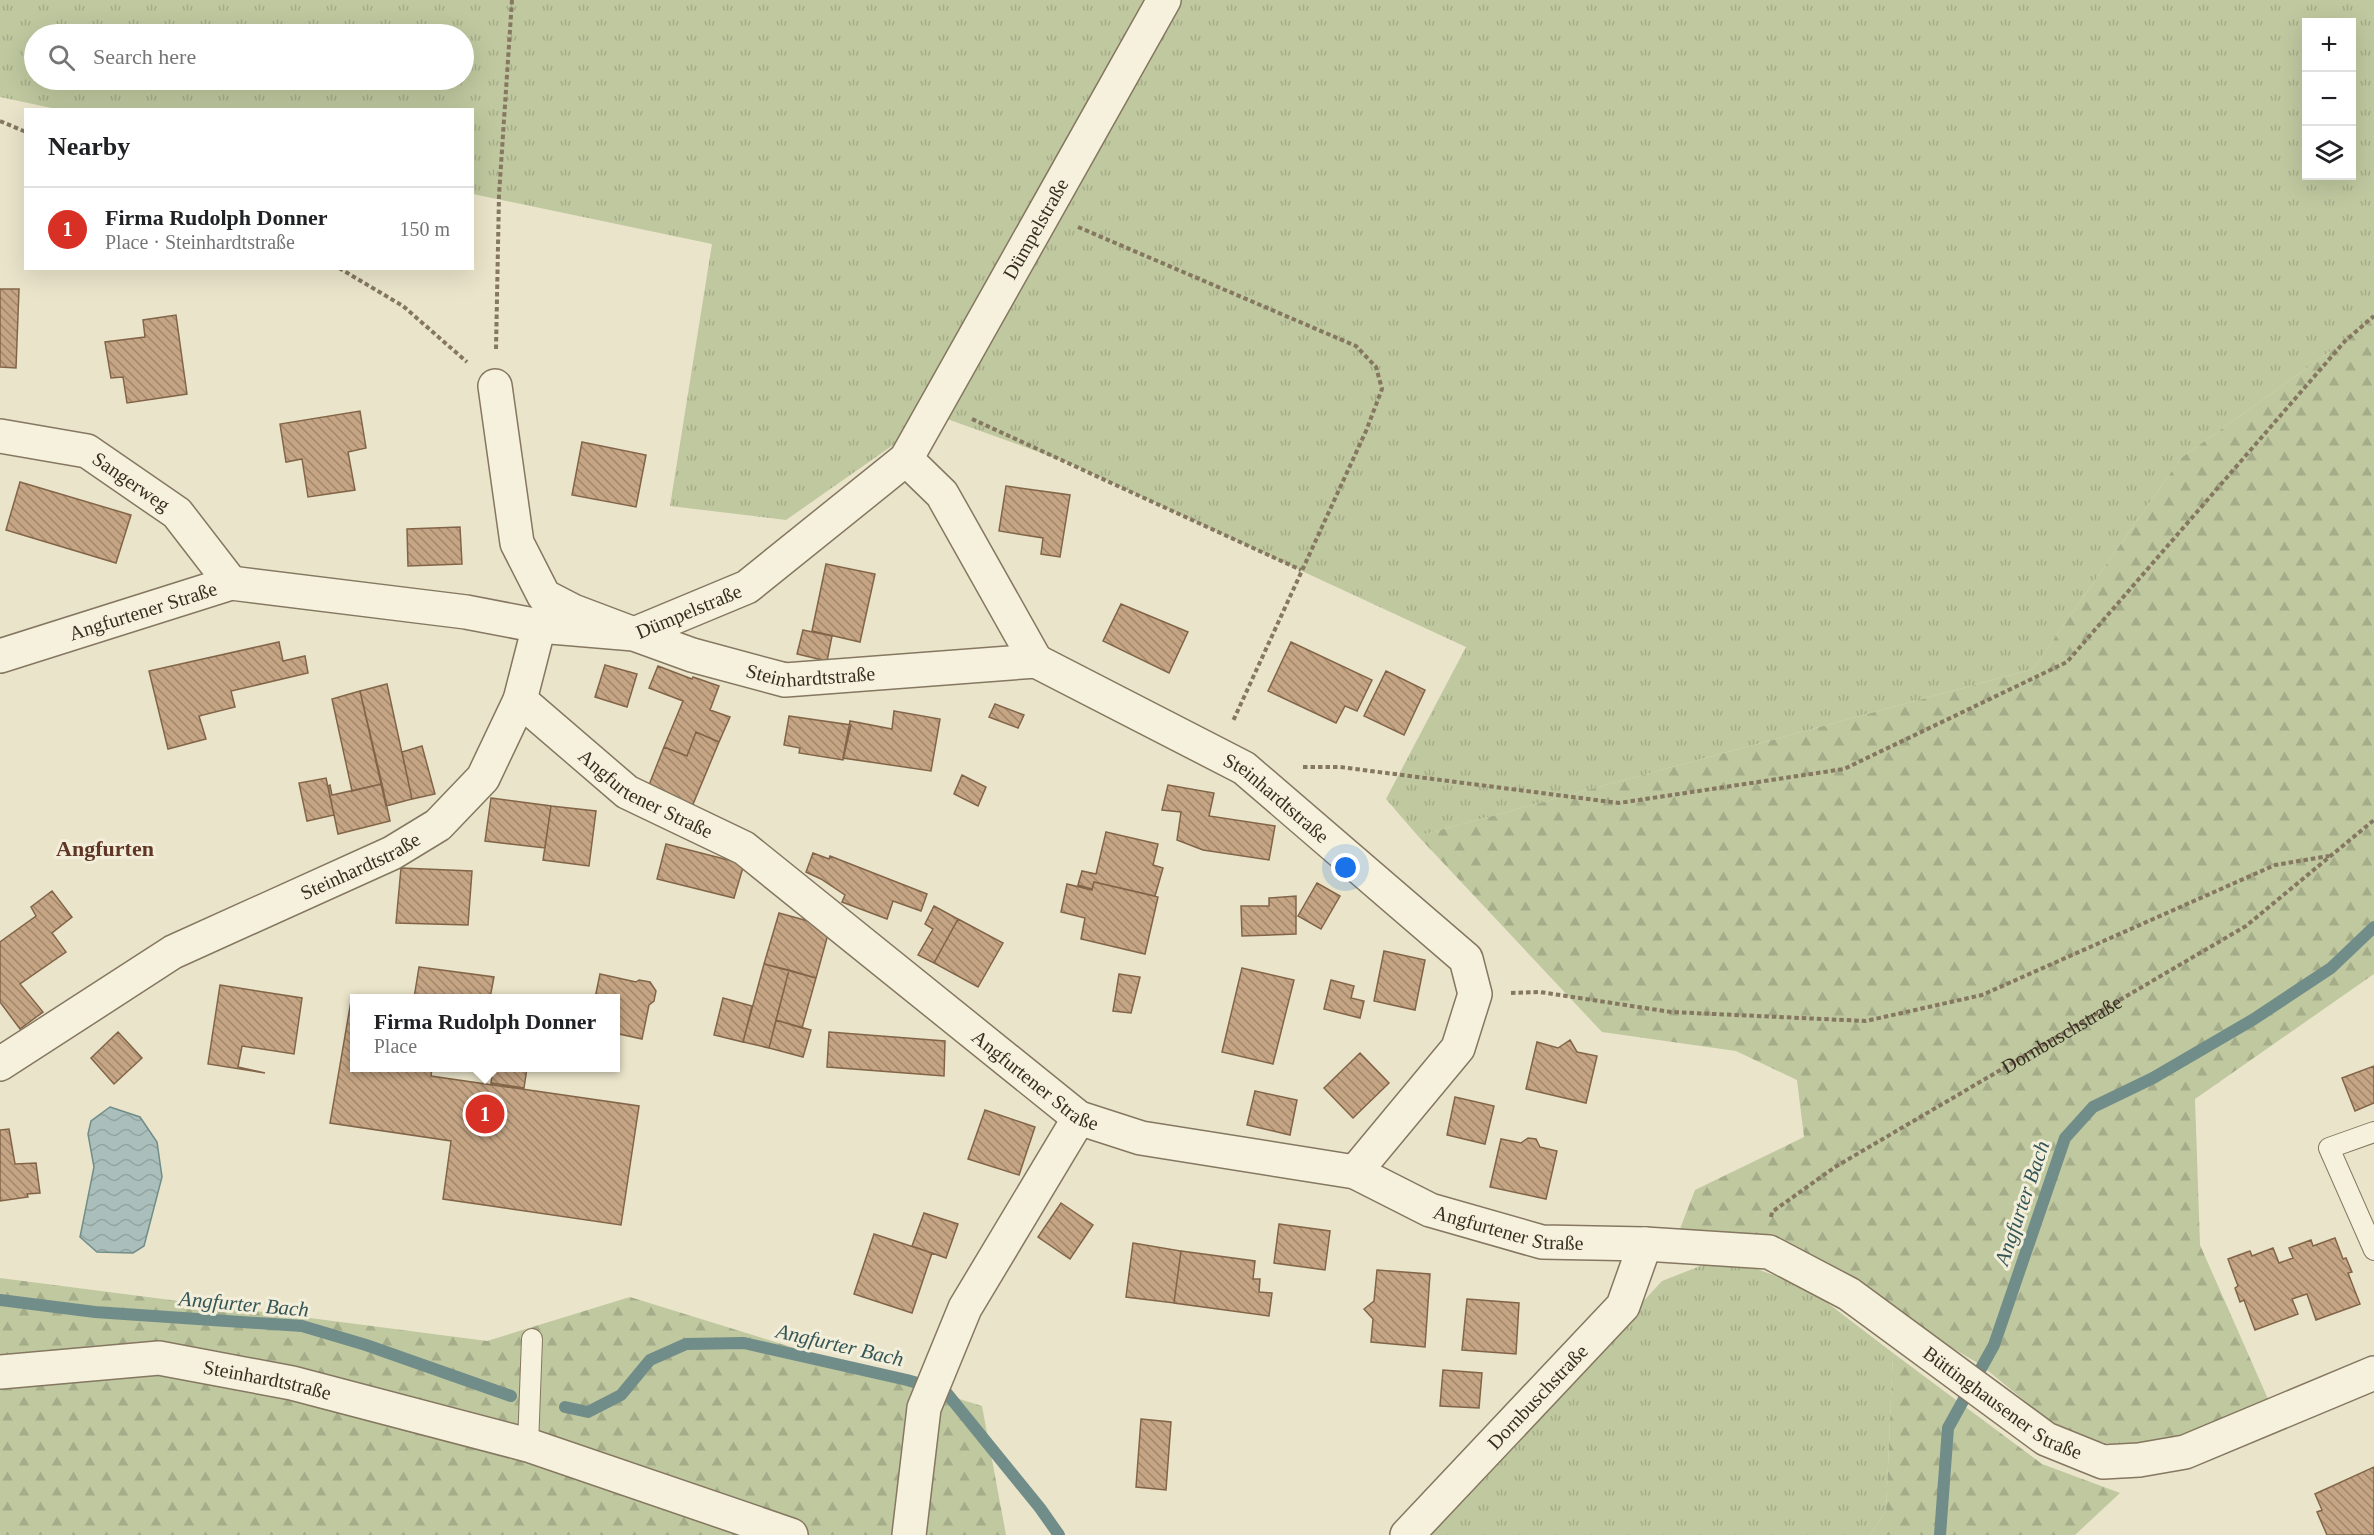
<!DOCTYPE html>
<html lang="en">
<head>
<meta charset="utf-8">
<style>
	body { margin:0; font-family:"Times New Roman",serif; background:#f6f6f6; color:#202124 }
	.controls { position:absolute; right:18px; top:18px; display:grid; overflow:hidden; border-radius:0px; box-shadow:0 6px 24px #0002 }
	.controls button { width:54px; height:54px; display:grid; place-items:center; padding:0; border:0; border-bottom:2px solid #e0e0e0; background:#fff; color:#202124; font:30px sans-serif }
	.you { position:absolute; left:1346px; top:868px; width:21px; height:21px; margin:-15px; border:4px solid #fff; border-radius:50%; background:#1a73e8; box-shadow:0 0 0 9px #1a73e833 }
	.badge { display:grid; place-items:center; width:39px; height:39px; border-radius:50%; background:#d93025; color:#fff; font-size:20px; font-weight:700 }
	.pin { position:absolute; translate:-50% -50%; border:3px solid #fff; box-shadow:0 2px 6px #0006 }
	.popup { position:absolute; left:350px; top:994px; width:270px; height:78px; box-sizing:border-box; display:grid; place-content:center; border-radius:0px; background:#fff; filter:drop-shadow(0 2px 4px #0005); font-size:20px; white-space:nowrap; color:#757577 }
	.popup b { font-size:22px; color:#202124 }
	.popup::after { content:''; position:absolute; left:50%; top:100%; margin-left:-12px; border:12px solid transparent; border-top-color:#fff }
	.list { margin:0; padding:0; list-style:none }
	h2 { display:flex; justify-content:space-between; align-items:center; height:78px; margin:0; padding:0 24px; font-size:26px }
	h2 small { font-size:20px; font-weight:400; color:#757577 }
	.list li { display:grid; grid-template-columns:39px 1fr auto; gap:18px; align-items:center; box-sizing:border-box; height:84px; padding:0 24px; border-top:2px solid #e0e0e0 }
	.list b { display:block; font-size:22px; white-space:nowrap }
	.list p { margin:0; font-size:20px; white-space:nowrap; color:#757577 }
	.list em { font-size:20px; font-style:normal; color:#757577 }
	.icon { flex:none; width:33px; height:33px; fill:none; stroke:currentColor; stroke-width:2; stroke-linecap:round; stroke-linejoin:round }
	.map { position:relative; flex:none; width:2374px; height:1535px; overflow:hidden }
	.search { position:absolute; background:#fff; box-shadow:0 6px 24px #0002; left:24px; top:24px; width:450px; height:66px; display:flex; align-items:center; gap:15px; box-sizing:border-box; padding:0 21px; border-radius:33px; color:#757577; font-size:22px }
	.panel { position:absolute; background:#fff; box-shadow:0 6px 24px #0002; left:24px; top:108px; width:450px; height:162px; border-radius:0px }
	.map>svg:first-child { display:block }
	.grass { fill:url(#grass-tufts); fill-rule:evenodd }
	.forest { fill:url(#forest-firs) }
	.water { fill:url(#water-waves); stroke:#718d89; stroke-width:1.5 }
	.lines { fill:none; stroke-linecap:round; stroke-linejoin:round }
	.stream { stroke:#718d89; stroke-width:12 }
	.building { fill:url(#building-back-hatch); stroke:#826548; stroke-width:1.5 }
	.service-casing { stroke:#857760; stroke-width:22 }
	.minor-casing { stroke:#857760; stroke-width:36 }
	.path { stroke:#857760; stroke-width:4; stroke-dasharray:4.5 3; stroke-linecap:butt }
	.service { stroke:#f6f1dd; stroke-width:20 }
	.minor { stroke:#f6f1dd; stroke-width:33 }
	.labels { text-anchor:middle; stroke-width:6; stroke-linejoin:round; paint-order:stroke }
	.street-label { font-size:20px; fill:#382e22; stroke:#f3eed9 }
	.water-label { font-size:21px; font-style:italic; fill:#335556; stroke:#f3eed9 }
	.quarter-label { font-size:22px; font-weight:bold; fill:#603726; stroke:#f3eed9 }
</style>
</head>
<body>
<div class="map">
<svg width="2374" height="1535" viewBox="0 0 2374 1535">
	<defs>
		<pattern id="grass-tufts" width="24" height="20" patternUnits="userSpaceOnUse" patternTransform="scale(1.5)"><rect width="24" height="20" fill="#bfc89f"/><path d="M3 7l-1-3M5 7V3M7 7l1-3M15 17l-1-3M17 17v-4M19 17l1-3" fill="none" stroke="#a5ac89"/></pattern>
		<pattern id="forest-firs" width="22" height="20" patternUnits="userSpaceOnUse" patternTransform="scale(1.5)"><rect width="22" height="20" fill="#bfc89f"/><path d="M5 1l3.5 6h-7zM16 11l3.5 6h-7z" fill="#a5ac89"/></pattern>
		<pattern id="water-waves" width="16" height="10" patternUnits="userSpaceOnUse" patternTransform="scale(1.5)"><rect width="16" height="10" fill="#aabfbb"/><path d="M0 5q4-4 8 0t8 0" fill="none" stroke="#93a4a0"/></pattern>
		<pattern id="building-back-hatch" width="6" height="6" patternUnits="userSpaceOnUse" patternTransform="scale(1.5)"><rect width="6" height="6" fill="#c5a584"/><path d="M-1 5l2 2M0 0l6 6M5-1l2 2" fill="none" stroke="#a1876c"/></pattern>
	</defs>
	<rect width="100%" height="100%" fill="#eae4ca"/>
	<!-- grass -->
	<path class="grass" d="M 0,0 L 2374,0 L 2374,320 L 2181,458 L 2033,669 L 1418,836 L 1386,799 L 1466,647 L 1069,463 L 936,415 L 786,520 L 670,506 L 712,244 L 473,194 L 472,110 L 61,110 L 0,97 ZM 2306,22 L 2352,22 L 2352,176 L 2306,176 ZM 34,34 L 464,34 L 464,80 L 34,80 Z
		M 1708,1263 L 1757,1269 L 1808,1288 L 1893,1353 L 1886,1511 L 1870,1535 L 1427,1535 L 1662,1281 Z"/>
	<!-- forest -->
	<path class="forest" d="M 2374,320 L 2374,974 L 2195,1099 L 2200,1245 L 2268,1399 L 2176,1445 L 2119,1446 L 2084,1438 L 2048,1420 L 1981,1365 L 1874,1301 L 1678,1234 L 1695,1190 L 1804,1137 L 1797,1080 L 1736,1051 L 1602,1032 L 1418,836 L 2033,669 L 2181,458 Z
		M 0,1278 L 487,1341 L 630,1297 L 982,1406 L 1006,1535 L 0,1535 Z
		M 1893,1353 L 2042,1464 L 2120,1493 L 2075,1535 L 1870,1535 L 1886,1511 Z"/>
	<!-- water -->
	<path class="water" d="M 110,1107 L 140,1117 L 157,1142 L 162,1177 L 144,1246 L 133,1253 L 97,1252 L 80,1237 L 94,1167 L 88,1134 L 91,1121 Z"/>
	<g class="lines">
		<!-- stream -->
		<path class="stream" d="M 0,1300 L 95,1312 L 302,1326 L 366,1345 L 511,1396
			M 565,1407 L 588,1412 L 621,1395 L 650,1360 L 686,1344 L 744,1343 L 907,1380 L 945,1391 L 1040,1508 L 1059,1535
			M 1940,1535 L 1948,1428 L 1994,1345 L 2065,1138 L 2093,1107 L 2153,1078 L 2254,1019 L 2331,968 L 2374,927"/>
	</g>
	<!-- building -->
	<path class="building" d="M 0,289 L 19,289 L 16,368 L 0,367 Z
		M 176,315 L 187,394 L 127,403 L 123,377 L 111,378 L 105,342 L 145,337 L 143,320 Z
		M 360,411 L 366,448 L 348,452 L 355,490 L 308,497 L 302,459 L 286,462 L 280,424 Z
		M 582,442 L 646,455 L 636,507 L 572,495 Z
		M 20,482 L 131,515 L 116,563 L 6,530 Z
		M 1006,486 L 1070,495 L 1060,557 L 1041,554 L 1043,538 L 999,531 Z
		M 460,527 L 462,564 L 408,566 L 407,529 Z
		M 826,564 L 875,574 L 860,642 L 812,631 Z
		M 1121,604 L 1188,632 L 1169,673 L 1103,641 Z
		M 803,630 L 832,636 L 827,661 L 797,654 Z
		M 279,642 L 283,661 L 305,656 L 308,673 L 231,691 L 235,707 L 199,716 L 206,739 L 168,749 L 149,671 Z
		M 1291,642 L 1372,680 L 1357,711 L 1345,706 L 1336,723 L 1268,691 Z
		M 605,665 L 637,674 L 627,707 L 595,697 Z
		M 658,666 L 692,679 L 693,677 L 719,686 L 710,710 L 730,717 L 719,742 L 696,732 L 687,756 L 664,747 L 683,701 L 649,688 Z
		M 1386,671 L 1425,690 L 1404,735 L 1364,716 Z
		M 387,684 L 412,799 L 386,806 L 360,691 Z
		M 360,691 L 382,784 L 352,791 L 332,699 Z
		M 995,704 L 1024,715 L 1018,728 L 989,717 Z
		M 894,711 L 940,719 L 931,771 L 843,758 L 850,721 L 892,729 Z
		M 789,716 L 851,725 L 843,760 L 799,753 L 800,748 L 784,745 Z
		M 696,732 L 719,742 L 691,809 L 647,790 L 664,747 L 687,756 Z
		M 422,746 L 435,794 L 412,799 L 402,752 Z
		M 962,775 L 986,787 L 978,806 L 954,794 Z
		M 326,778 L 334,815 L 307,821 L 299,783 Z
		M 382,784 L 390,821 L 338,834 L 328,786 L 330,785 L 332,795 Z
		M 1168,785 L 1214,793 L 1209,816 L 1275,826 L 1269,860 L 1203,850 L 1177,840 L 1181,812 L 1162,810 Z
		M 491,798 L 551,806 L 545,848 L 485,841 Z
		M 551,806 L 596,811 L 589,866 L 543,860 Z
		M 1106,832 L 1158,844 L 1153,865 L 1163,868 L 1155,896 L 1094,882 L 1092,889 L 1078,885 L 1082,871 L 1096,874 Z
		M 666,844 L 744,864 L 734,898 L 657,879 Z
		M 813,853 L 829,859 L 830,856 L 927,894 L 921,911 L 893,901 L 887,919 L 842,902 L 845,895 L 821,879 L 806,872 Z
		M 401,868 L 472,871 L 468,925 L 396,923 Z
		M 1094,882 L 1158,897 L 1145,954 L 1081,939 L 1085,918 L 1061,912 L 1067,884 L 1092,890 Z
		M 1317,883 L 1340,896 L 1321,929 L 1298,916 Z
		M 52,891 L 72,917 L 52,933 L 66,952 L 20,984 L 43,1012 L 20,1029 L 0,1002 L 0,942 L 36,916 L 31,907 Z
		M 1296,896 L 1296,934 L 1242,936 L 1241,906 L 1269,906 L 1269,898 Z
		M 934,906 L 958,919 L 934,963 L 918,955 L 933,929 L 925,924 Z
		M 779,913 L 830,927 L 816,978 L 764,964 Z
		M 958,919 L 1003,943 L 978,987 L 934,963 Z
		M 1384,951 L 1425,960 L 1415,1010 L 1374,1001 Z
		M 764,964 L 789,970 L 769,1048 L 743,1042 Z
		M 419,967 L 494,977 L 490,998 L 414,998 Z
		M 1242,968 L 1294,980 L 1273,1064 L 1222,1052 Z
		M 789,970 L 816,978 L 802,1028 L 776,1020 Z
		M 600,974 L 636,982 L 639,980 L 650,982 L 656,991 L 654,1001 L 649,1005 L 642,1039 L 619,1034 L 616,1051 L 616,998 L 595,998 Z
		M 1119,974 L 1140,977 L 1131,1013 L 1113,1011 Z
		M 1331,980 L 1354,986 L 1351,998 L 1364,1001 L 1360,1018 L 1324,1009 Z
		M 220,985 L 302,998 L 294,1054 L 242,1046 L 238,1067 L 265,1073 L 208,1064 Z
		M 723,998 L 752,1006 L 743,1042 L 714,1035 Z
		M 351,1001 L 354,1001 L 354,1068 L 432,1068 L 431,1076 L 639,1106 L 621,1225 L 443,1199 L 451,1141 L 330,1123 Z
		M 776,1020 L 811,1030 L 803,1057 L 769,1048 Z
		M 118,1032 L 142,1058 L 114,1084 L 91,1058 Z
		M 829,1032 L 945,1041 L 944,1076 L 827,1067 Z
		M 1570,1040 L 1577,1052 L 1597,1056 L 1586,1103 L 1526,1089 L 1537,1042 L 1558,1048 Z
		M 1360,1053 L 1389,1083 L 1353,1118 L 1324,1088 Z
		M 2374,1066 L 2374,1103 L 2355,1111 L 2342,1078 Z
		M 493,1068 L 527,1068 L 524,1088 L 491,1083 Z
		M 1255,1091 L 1297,1100 L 1290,1135 L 1247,1125 Z
		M 1455,1097 L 1494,1106 L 1485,1144 L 1447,1135 Z
		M 985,1110 L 1035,1127 L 1019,1175 L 968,1159 Z
		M 9,1129 L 15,1164 L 36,1163 L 40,1193 L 27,1194 L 28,1197 L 0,1201 L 0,1130 Z
		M 1528,1138 L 1536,1139 L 1540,1147 L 1557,1151 L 1546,1199 L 1490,1187 L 1501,1139 L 1521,1143 Z
		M 1061,1203 L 1093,1225 L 1070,1259 L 1038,1237 Z
		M 924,1213 L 958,1224 L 946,1258 L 912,1246 Z
		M 1279,1224 L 1330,1231 L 1325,1270 L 1274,1263 Z
		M 874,1234 L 932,1253 L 912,1313 L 854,1294 Z
		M 2335,1238 L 2343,1259 L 2346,1258 L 2352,1272 L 2348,1273 L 2360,1304 L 2316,1320 L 2307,1294 L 2292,1299 L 2298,1314 L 2255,1330 L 2244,1300 L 2240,1302 L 2235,1288 L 2238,1286 L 2228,1259 L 2250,1251 L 2252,1256 L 2273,1248 L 2279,1263 L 2293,1258 L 2289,1248 L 2311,1240 L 2313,1246 Z
		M 1133,1243 L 1181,1251 L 1174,1303 L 1126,1297 Z
		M 1181,1251 L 1255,1261 L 1253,1279 L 1260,1279 L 1259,1292 L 1272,1293 L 1269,1316 L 1174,1303 Z
		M 1377,1270 L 1430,1274 L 1425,1347 L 1371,1342 L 1373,1319 L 1364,1309 L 1374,1301 Z
		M 1467,1299 L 1519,1303 L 1516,1354 L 1462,1350 Z
		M 1443,1370 L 1482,1373 L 1479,1408 L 1440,1406 Z
		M 1141,1419 L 1171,1422 L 1166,1490 L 1136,1487 Z
		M 2374,1467 L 2374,1535 L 2327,1535 L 2317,1512 L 2322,1510 L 2315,1494 Z"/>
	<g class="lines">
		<defs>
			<path id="service" d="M 2374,1132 L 2329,1148 L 2374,1250
				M 528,1445 L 532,1339"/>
			<g id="minor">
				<path id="s2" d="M 495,386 L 517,543 L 544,596 L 573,611 L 634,634 L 747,587 L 906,459"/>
				<path id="s3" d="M 0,436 L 87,451 L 177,513 L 231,583"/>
				<path id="s4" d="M 0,656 L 231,583 L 466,612 L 539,626 L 634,634 L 692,655 L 785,680 L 1036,661 L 1244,768 L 1466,959 L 1475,994 L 1458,1048 L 1355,1172"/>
				<path id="s5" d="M 1036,661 L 942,494 L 906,459 L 1164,0"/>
				<path id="s6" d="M 520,700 L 627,792 L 744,848 L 1079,1118 L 1141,1138 L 1355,1172 L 1430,1210 L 1542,1242 L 1645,1244 L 1769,1252 L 1849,1294 L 2046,1439 L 2103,1462 L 2139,1460 L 2185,1452 L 2374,1373"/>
				<path id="s7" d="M 0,1064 L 173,952 L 392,853 L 438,825 L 483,778 L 520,700 L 539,626"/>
				<path id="s8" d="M 0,1372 L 159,1358 L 292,1383 L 528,1445 L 791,1535"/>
				<path d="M 909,1535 L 924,1408 L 965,1308 L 1079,1118"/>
				<path id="s9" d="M 1407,1535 L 1623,1306 L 1645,1244"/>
			</g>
		</defs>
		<!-- service casing -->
		<use href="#service" class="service-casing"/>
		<!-- minor casing -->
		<use href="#minor" class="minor-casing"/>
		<!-- path -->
		<g class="path">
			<path d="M 0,121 L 26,132"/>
			<path d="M 1078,227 L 1356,346 L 1376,367 L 1382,389 L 1366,431 L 1233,721"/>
			<path d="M 339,268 L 403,306 L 467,362"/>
			<path d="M 496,349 L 499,195 L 512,0"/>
			<path d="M 972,419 L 1301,570"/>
			<path d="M 1303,767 L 1340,767 L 1619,803 L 1844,769 L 2067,662 L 2345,341 L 2374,316"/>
			<path d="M 1511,993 L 1540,992 L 1671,1012 L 1866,1021 L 1982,995 L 2275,865 L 2329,856"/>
			<path id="s1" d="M 1771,1217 L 1772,1212 L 1835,1167 L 2246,926 L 2374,820"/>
		</g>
		<!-- service -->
		<use href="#service" class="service"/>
		<!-- minor -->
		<use href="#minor" class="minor"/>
	</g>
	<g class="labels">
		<!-- street labels -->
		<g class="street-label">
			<text dy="7" stroke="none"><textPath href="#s5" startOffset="506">Dümpelstraße</textPath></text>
			<text dy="7" stroke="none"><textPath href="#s3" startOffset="142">Sangerweg</textPath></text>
			<text dy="7" stroke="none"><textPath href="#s2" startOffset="375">Dümpelstraße</textPath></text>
			<text dy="7" stroke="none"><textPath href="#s4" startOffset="150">Angfurtener Straße</textPath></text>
			<text dy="7" stroke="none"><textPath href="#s4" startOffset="832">Steinhardtstraße</textPath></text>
			<text dy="7" stroke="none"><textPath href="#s6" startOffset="158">Angfurtener Straße</textPath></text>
			<text dy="7" stroke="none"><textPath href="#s4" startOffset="1336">Steinhardtstraße</textPath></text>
			<text dy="7" stroke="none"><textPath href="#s7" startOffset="412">Steinhardtstraße</textPath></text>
			<text dy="7" stroke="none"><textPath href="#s1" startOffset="345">Dornbuschstraße</textPath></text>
			<text dy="7" stroke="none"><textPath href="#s6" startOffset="644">Angfurtener Straße</textPath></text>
			<text dy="7" stroke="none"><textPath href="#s6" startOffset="1148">Angfurtener Straße</textPath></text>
			<text dy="7" stroke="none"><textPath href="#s8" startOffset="270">Steinhardtstraße</textPath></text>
			<text dy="7" stroke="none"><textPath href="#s9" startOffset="190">Dornbuschstraße</textPath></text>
			<text dy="7" stroke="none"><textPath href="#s6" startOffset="1690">Büttinghausener Straße</textPath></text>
		</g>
		<!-- water labels -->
		<g class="water-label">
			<text transform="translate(2022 1203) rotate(-71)" y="7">Angfurter Bach</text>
			<text transform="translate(244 1304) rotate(5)" y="7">Angfurter Bach</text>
			<text transform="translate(840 1345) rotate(13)" y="7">Angfurter Bach</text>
		</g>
		<!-- quarter labels -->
		<g class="quarter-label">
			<text x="105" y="856">Angfurten</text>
		</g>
	</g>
</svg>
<div class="controls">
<button>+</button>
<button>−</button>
<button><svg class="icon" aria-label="layers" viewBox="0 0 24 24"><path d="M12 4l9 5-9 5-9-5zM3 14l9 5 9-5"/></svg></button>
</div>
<div class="you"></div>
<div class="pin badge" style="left:485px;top:1114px">1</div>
<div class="popup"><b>Firma Rudolph Donner</b>Place</div>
<div class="search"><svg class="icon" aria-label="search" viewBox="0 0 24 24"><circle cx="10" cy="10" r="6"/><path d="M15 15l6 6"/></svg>Search here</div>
<section class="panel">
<h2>Nearby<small></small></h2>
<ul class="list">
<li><span class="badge">1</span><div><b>Firma Rudolph Donner</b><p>Place · Steinhardtstraße</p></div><em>150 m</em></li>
</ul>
</section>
</div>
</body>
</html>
